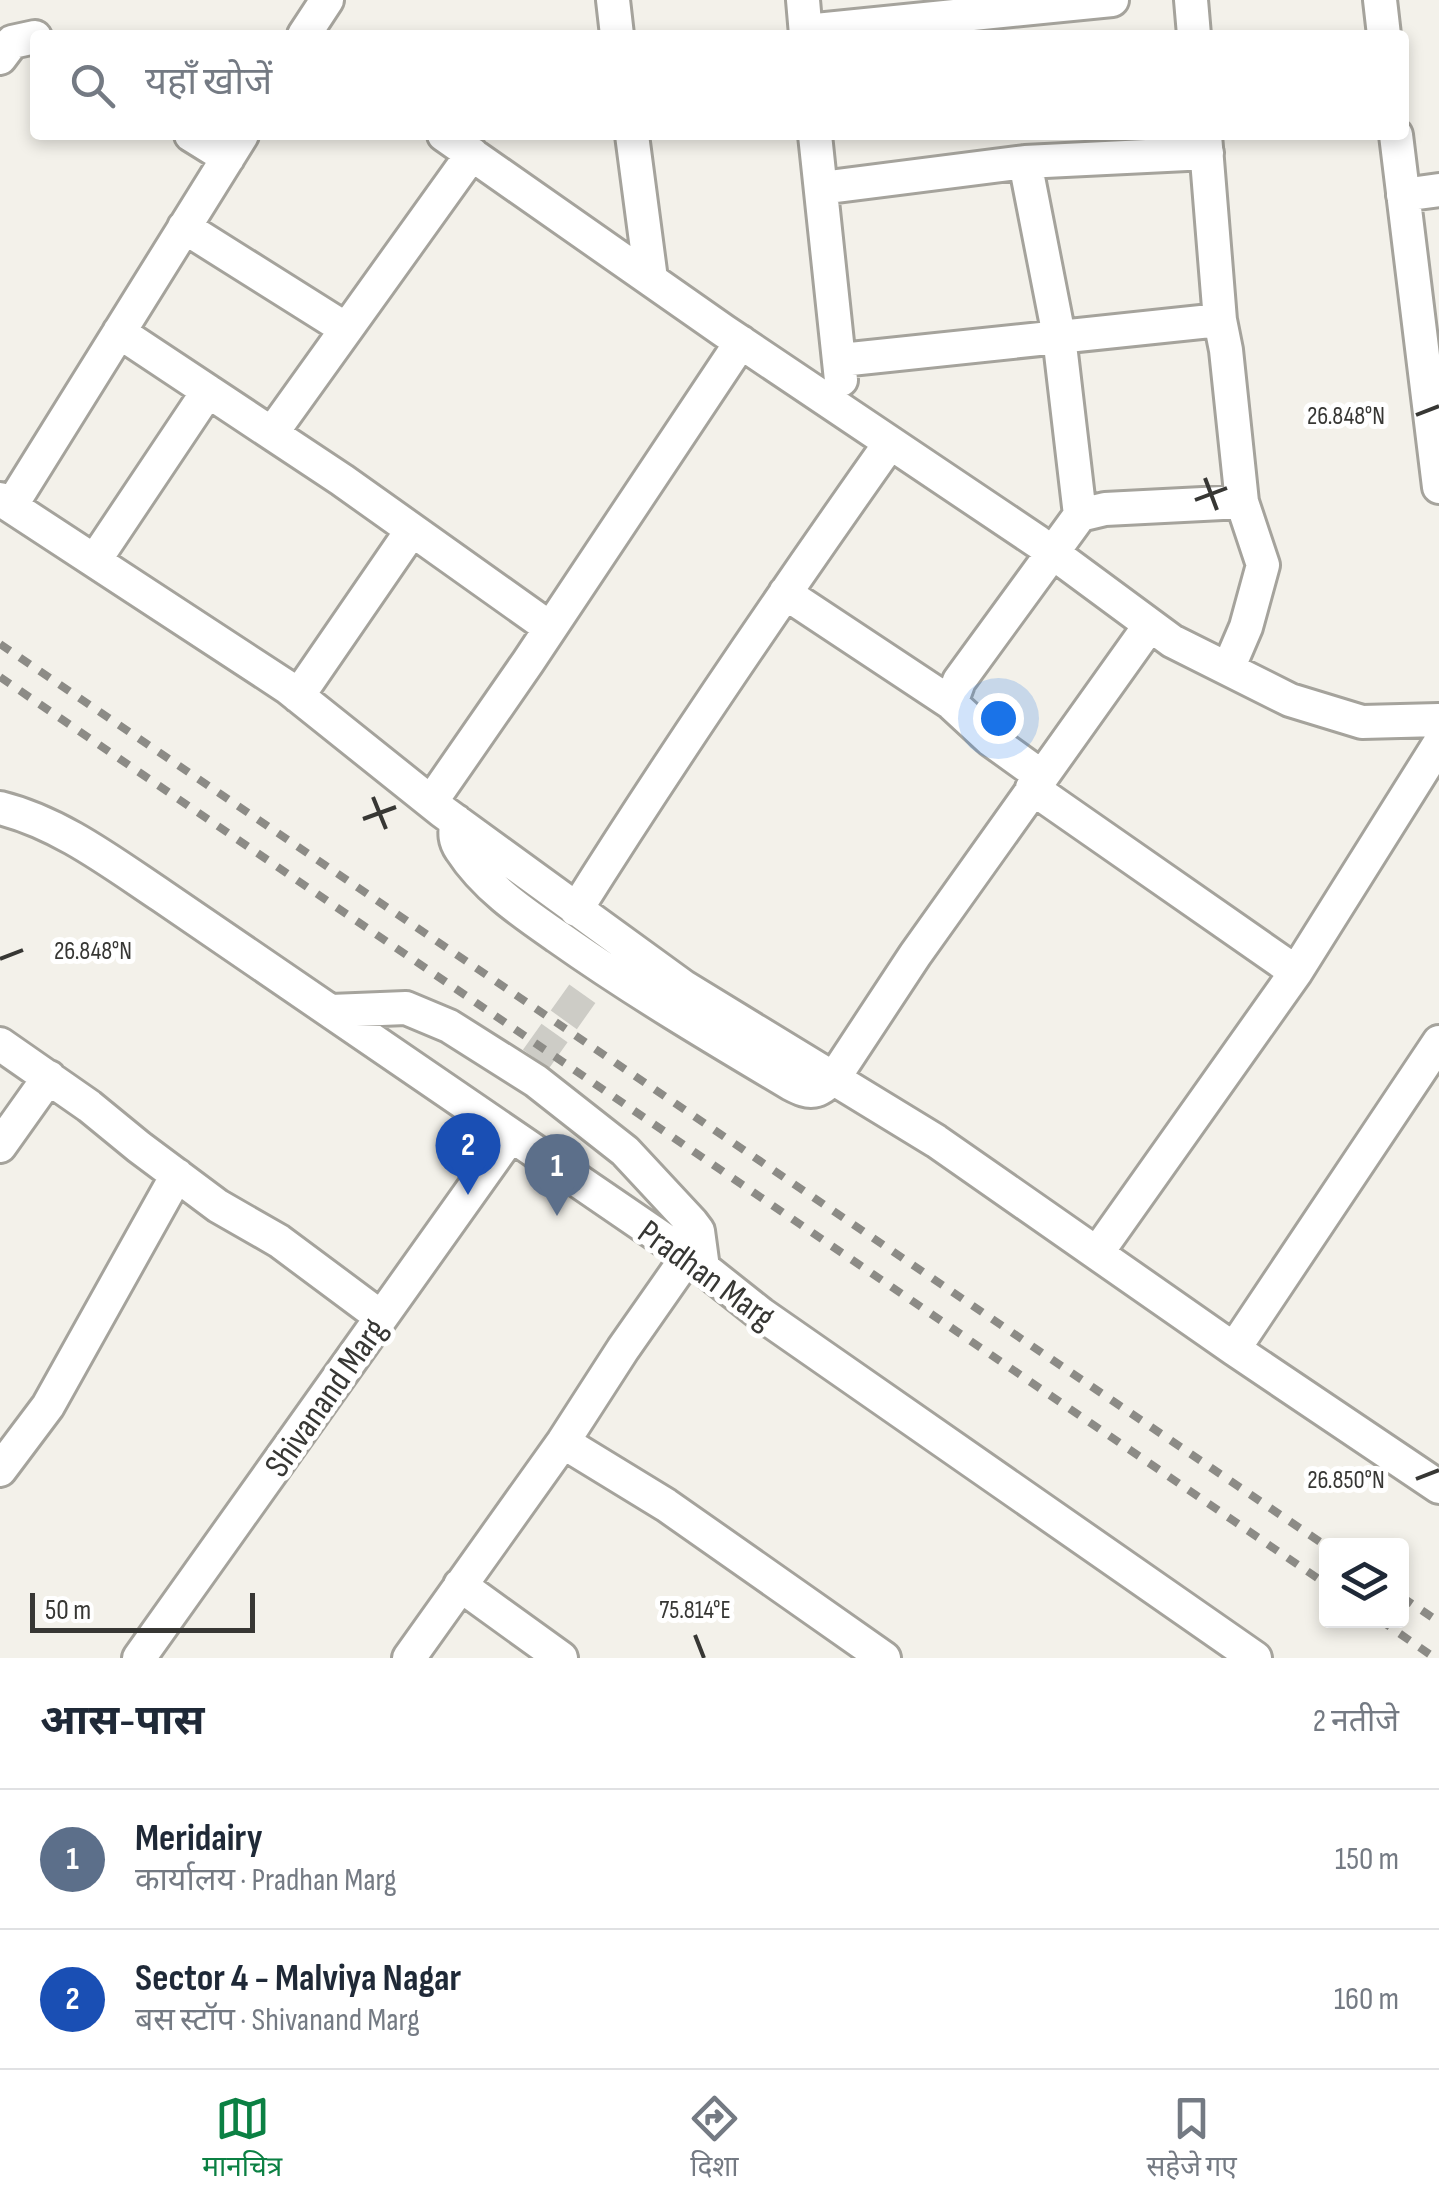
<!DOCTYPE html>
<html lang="hi">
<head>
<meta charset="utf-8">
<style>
	body { margin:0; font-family:"Sofia Sans Condensed","Noto Sans Devanagari",sans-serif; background:#f2f2f3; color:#1f2937 }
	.controls { position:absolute; right:30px; bottom:30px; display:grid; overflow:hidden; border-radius:10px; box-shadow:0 5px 15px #0003 }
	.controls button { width:90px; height:90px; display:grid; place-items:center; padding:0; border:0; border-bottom:2px solid #e0e1e3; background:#fff; color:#1f2937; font:50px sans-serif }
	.scale { position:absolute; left:30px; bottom:25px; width:225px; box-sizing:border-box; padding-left:10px; border:5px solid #373734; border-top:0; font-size:28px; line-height:35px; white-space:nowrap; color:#373734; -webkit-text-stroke:8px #fff; paint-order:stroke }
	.you { position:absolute; left:998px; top:718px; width:35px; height:35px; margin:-25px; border:8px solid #fff; border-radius:50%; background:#1a73e8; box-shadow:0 0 0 15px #1a73e833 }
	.badge { display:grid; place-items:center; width:65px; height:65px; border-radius:50%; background:#0b8043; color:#fff; font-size:32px; font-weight:700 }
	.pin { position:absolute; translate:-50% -82px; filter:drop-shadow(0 2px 5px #0008) }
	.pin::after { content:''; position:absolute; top:52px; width:35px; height:30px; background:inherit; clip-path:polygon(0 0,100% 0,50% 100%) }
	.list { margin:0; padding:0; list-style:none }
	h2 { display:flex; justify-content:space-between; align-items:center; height:130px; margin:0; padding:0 40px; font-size:42px }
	h2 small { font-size:32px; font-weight:400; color:#747a83 }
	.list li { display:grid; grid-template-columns:65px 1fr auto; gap:30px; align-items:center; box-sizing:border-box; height:140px; padding:0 40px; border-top:2px solid #e0e1e3 }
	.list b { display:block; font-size:38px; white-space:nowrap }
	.list p { margin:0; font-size:32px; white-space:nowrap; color:#747a83 }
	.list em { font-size:32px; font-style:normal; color:#747a83 }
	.icon { flex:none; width:55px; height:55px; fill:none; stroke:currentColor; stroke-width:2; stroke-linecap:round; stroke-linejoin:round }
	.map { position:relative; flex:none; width:1439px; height:1658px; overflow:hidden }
	.search { position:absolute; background:#fff; box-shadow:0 5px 15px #0003; left:30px; right:30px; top:30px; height:110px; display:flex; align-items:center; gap:25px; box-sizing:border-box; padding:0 35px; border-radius:10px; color:#747a83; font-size:38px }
	.sheet { height:410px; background:#fff }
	nav { display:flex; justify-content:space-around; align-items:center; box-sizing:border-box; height:140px; border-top:2px solid #e0e1e3; background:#fff; font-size:28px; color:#747a83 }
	nav a { display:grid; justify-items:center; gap:5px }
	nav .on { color:#0b8043 }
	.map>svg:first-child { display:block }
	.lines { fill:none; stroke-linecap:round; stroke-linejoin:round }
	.minor-tunnel { stroke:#cdccc6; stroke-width:32; stroke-dasharray:32 16; stroke-linecap:butt }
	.minor-casing { stroke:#a5a39c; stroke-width:38 }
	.minor { stroke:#fff; stroke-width:32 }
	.rail { stroke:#8c8b86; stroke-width:8; stroke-dasharray:12 12; stroke-linecap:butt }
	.ticks { fill:none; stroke:#373734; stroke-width:4 }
	.labels { text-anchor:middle; stroke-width:10; stroke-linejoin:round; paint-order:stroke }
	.street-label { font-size:35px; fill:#373734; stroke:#fff }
	.ticks-label { font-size:25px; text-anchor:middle; fill:#373734; stroke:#fff; stroke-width:10; stroke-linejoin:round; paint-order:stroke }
</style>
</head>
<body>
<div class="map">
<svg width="1439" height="1658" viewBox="0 0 1439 1658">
	<rect width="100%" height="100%" fill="#f3f1ea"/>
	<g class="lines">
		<!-- minor-tunnel -->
		<path class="minor-tunnel" d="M 536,1059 L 590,983"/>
		<defs>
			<path id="minor" d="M 613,0 L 617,35
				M 803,0 L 806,35
				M 1191,0 L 1194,35
				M 1380,0 L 1384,35
				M 806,31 L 1112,0
				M 304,35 L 327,0
				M 0,58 L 12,42 L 35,37
				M 191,135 L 228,158
				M 444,135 L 724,331 L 1038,542 L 1172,641 L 1290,700 L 1362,722 L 1439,720
				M 632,135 L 651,279
				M 815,135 L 841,380
				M 1205,135 L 1220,320 L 1226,350 L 1242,502 L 1263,565 L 1246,627 L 1228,669
				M 1396,135 L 1439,487
				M 1025,162 L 1059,336 L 1080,515
				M 821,188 L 1025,162 L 1207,153
				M 1403,195 L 1439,190
				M 184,227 L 346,329
				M 119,332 L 342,480 L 550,628
				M 841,360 L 1220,320
				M 272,433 L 472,154
				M 0,499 L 287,687 L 442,811 L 684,987 L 936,1141 L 1234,1349 L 1439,1487
				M 11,506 L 242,135
				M 95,560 L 208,391
				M 785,593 L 951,703
				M 298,696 L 412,530
				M 1041,776 L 991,740 L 951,703 L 959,681 L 1080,515 L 1105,509 L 1242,502
				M 1032,788 L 1296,972
				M 431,802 L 528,662 L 741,342
				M 0,808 C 60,823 111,862 162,896 L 688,1256 L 761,1314 L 1255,1658
				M 456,821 C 455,833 454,840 461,850 C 485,887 522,912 558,937 C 633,990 712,1037 791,1084 C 812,1095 816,1093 834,1078 L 915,955 L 1150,625
				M 576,910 C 676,751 782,596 890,443
				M 331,1011 L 406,1008 L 449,1026 L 536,1081 L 625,1151 L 692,1223 L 698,1231 L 703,1268
				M 0,1044 L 89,1106 L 139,1147 L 218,1206 L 279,1241 L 381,1317
				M 0,1146 L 49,1077
				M 1097,1253 L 1296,972 L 1439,744
				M 1234,1349 L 1439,1042
				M 563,1442 L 666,1505 L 884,1658
				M 0,1470 L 48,1406 L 177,1175
				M 460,1585 L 561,1658
				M 139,1658 L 511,1135
				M 409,1658 L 563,1442 L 623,1349 L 688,1256"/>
		</defs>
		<!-- minor casing -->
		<use href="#minor" class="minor-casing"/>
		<!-- minor -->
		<use href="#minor" class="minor"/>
		<!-- rail -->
		<path class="rail" d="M 0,644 L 1326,1546
			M 0,677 L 1326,1584
			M 1402,1597 L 1439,1622
			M 1380,1620 L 1435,1658"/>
	</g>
	<!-- ticks -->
	<path class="ticks" d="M 1416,415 L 1439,406M 1205,478 L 1217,510M 1195,500 L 1227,488M 373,797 L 386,829M 363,819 L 396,807M 0,959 L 23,950M 1416,1479 L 1439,1470M 695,1635 L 704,1658"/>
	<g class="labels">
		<!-- street labels -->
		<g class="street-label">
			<text transform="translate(707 1274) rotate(36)" y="12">Pradhan Marg</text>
			<text transform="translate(325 1397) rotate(-55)" y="12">Shivanand Marg</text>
		</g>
	</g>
	<g class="ticks-label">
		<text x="1346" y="424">26.848°N</text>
		<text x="93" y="959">26.848°N</text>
		<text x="1346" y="1488">26.850°N</text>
		<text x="695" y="1618">75.814°E</text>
	</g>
</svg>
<div class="controls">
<button><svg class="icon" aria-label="layers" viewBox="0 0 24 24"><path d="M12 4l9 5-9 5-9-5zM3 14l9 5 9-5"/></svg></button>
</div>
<div class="scale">50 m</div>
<div class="you"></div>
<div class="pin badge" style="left:557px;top:1216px;background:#5c6f8a">1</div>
<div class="pin badge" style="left:468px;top:1195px;background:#1a4fb4">2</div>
<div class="search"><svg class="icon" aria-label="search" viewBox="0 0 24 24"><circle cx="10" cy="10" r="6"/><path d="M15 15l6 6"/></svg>यहाँ खोजें</div>
</div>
<section class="sheet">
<h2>आस-पास<small>2 नतीजे</small></h2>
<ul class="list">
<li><span class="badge" style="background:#5c6f8a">1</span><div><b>Meridairy</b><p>कार्यालय · Pradhan Marg</p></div><em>150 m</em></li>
<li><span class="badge" style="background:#1a4fb4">2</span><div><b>Sector 4 - Malviya Nagar</b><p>बस स्टॉप · Shivanand Marg</p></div><em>160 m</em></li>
</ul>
</section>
<nav>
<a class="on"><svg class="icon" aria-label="map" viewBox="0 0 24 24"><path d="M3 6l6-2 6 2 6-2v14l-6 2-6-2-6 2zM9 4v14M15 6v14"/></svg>मानचित्र</a>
<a><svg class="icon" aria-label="directions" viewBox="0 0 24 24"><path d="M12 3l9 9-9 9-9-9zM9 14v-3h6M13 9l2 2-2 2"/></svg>दिशा</a>
<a><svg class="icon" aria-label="saved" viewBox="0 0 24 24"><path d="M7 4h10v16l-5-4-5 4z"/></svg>सहेजे गए</a>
</nav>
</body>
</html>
